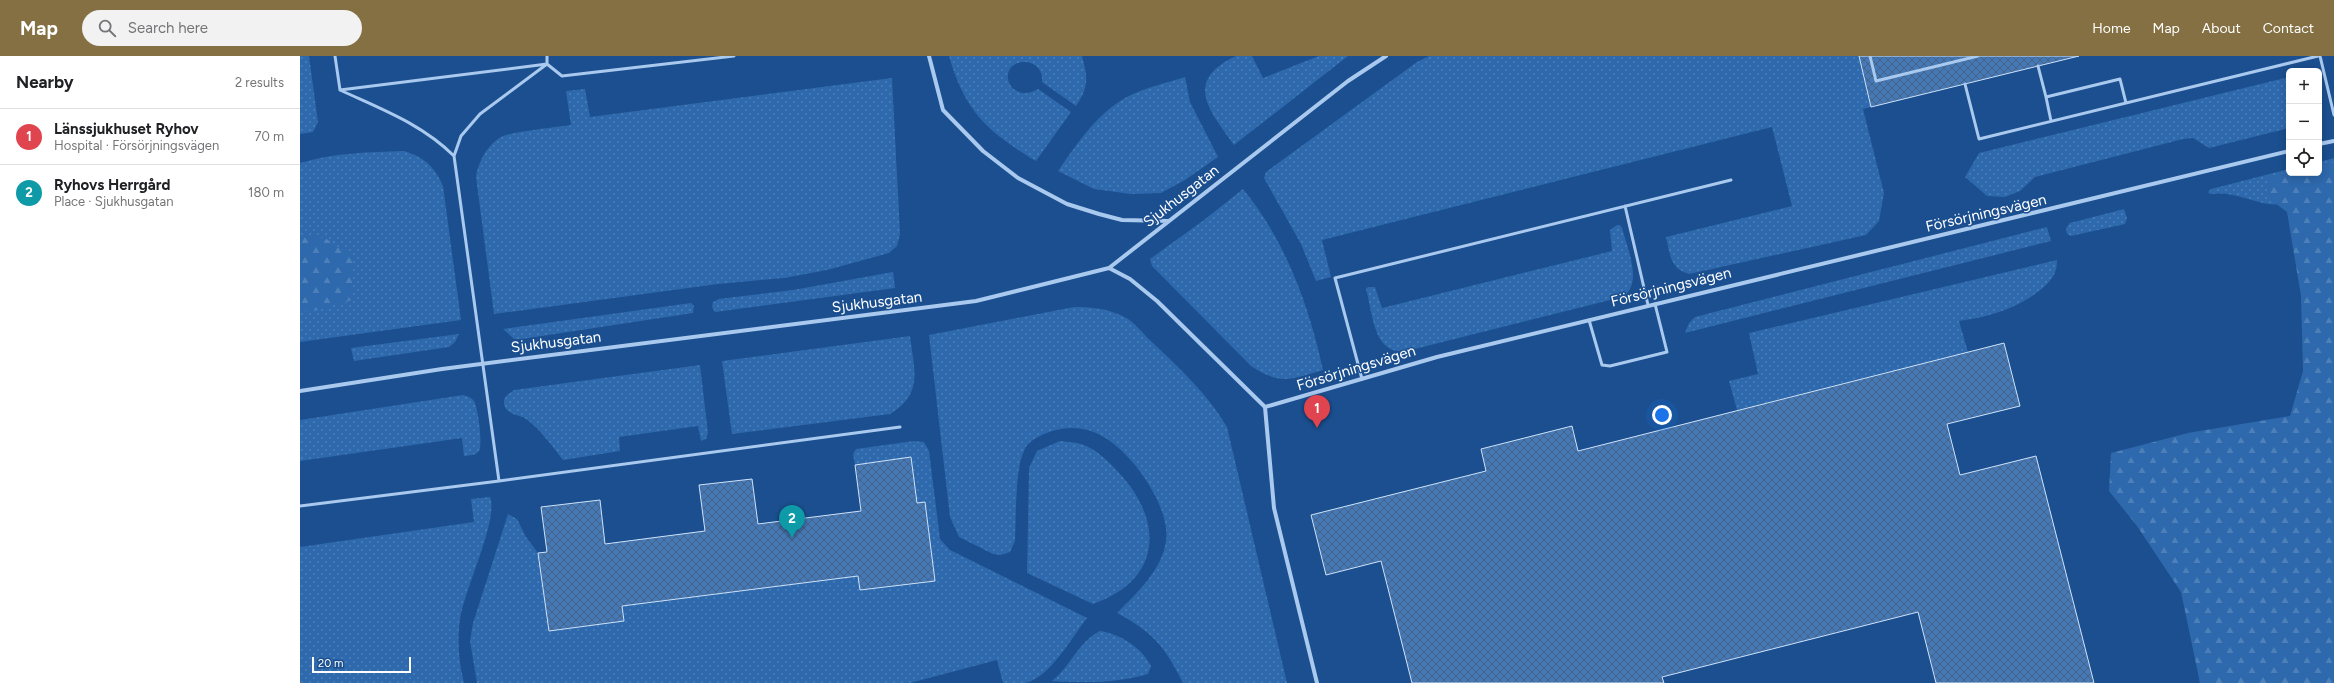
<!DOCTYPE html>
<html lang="en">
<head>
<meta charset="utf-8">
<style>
	body { margin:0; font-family:Figtree,sans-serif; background:#f2f2f2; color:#202124 }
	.controls { position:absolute; right:12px; top:12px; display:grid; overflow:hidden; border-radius:6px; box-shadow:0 2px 10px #0003 }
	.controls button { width:36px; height:36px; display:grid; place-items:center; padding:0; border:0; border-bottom:1px solid #e0e0e0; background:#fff; color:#202124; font:20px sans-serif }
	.scale { position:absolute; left:12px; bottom:10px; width:99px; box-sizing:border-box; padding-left:4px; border:2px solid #fff; border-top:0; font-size:11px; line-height:14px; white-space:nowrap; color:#fff; -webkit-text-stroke:3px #1b4f8f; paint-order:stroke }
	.you { position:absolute; left:1362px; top:359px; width:14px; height:14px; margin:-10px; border:3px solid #fff; border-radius:50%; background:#1a73e8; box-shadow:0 0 0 6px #1a73e833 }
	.badge { display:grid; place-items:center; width:26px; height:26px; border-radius:50%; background:#847042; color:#fff; font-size:13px; font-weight:700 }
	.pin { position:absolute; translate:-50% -33px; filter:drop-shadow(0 1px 2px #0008) }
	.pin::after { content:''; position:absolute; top:21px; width:14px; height:12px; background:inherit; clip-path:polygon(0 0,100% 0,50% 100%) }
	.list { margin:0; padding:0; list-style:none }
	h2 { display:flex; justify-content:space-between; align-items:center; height:52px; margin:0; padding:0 16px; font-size:17px }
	h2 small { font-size:13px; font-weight:400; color:#757577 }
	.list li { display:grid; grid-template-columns:26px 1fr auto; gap:12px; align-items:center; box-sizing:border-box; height:56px; padding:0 16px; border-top:1px solid #e0e0e0 }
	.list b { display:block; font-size:15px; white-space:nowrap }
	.list p { margin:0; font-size:13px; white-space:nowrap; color:#757577 }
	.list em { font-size:13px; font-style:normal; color:#757577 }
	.icon { flex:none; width:22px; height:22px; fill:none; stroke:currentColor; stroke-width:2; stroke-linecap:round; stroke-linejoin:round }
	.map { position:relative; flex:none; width:2034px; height:627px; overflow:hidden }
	header { display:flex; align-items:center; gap:24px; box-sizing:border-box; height:56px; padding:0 20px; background:#847042; color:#fff }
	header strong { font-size:19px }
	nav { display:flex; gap:22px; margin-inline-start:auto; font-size:14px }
	.search { width:280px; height:36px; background:#f2f2f2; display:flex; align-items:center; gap:10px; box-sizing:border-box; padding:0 14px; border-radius:22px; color:#757577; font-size:15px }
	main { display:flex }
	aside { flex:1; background:#fff }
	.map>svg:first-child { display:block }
	.grass { fill:url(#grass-dots) }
	.forest { fill:url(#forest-firs) }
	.building { fill:url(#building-cross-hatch); stroke:#cfe3fa }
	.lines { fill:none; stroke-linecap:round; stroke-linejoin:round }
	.lane { stroke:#a9c9ee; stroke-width:3 }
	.street { stroke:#a9c9ee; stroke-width:4 }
	.labels { text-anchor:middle; stroke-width:3; stroke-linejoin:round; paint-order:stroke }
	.street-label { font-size:15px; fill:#fff; stroke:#1b4f8f }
</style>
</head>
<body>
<header>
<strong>Map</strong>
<div class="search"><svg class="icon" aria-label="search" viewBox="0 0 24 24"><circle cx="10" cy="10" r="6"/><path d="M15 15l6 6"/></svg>Search here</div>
<nav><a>Home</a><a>Map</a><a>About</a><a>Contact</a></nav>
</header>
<main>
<aside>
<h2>Nearby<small>2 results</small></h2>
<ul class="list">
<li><span class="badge" style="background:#e0444e">1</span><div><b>Länssjukhuset Ryhov</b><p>Hospital · Försörjningsvägen</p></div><em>70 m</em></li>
<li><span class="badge" style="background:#0f9aa8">2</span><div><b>Ryhovs Herrgård</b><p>Place · Sjukhusgatan</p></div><em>180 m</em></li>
</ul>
</aside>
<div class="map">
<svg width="2034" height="627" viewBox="0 0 2034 627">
	<defs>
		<pattern id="grass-dots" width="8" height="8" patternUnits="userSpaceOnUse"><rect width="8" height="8" fill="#2e69ad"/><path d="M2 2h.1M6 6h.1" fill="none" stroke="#4d80b9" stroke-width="1.8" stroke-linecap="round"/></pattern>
		<pattern id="forest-firs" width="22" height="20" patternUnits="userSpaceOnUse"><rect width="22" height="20" fill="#2e69ad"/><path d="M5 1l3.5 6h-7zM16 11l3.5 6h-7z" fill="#4d80b9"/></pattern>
		<pattern id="building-cross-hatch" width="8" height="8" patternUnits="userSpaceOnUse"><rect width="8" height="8" fill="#4478b7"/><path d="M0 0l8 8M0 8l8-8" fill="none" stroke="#486282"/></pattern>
	</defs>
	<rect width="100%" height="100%" fill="#1b4f8f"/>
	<!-- grass -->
	<path class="grass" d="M 0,0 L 9,0 L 18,66 L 13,76 L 0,78 Z
		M 649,0 L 782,0 C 788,22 789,31 776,50 L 742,26 C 745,0 705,0 708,23 C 709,28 712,33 717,35 C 724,39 731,37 738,33 L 771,56 L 736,105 C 688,76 665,56 649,0 Z
		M 936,0 L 952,0 L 963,22 L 1019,0 L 1048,0 L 934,89 C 909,54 883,25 936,0 Z
		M 1129,0 L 1559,0 L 1571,51 L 1563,53 L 1584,137 L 1579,165 L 1566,179 L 1389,218 C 1370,213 1370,198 1366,181 L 1492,150 L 1472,71 L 1022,184 L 1031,221 L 1016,225 L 1001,188 L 964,122 L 966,116 L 1117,6 Z
		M 885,21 L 890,46 L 918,101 L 885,124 L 861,137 L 831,138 L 794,133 L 758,115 C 777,88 796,58 827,41 C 844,32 866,27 885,21 Z
		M 1989,21 L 1989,72 L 1909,92 L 1893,82 L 1883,83 L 1735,121 L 1720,135 L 1705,141 L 1687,140 L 1665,121 L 1679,97 Z
		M 592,22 L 600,178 L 597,190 L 589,197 L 527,214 L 484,222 L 418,228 L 194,258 L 176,121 C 178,107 187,89 201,81 C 209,76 258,71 271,69 L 266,35 L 285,33 L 290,61 Z
		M 104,95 C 124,101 135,111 143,130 L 161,264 L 0,286 L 0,107 C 33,97 70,96 104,95 Z
		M 2034,102 L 2034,115 C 2016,128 1992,152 1968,148 C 1948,144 1931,135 1910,138 L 1908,136 L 1911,133 L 1989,113 L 1989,117 L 2019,117 L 2019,106 Z
		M 943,133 C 985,184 1009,249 1023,314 C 991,323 981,330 951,310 L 852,210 L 850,203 L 904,164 Z
		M 1824,153 L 1827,162 L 1825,168 L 1771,180 L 1767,178 L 1766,172 L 1770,167 Z
		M 1317,169 L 1320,169 L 1322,172 C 1327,191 1344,229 1322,241 L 1107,295 C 1073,300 1073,258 1066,233 L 1068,231 L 1075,231 L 1082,252 L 1312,195 L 1310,174 Z
		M 1747,171 L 1751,185 L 1385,277 L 1389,267 L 1395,261 Z
		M 1757,204 C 1757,211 1756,216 1752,222 C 1740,239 1710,254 1689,259 C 1680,262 1669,263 1659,265 L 1668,296 L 1437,354 L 1429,325 L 1458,318 L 1449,277 Z
		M 593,216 L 595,232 L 415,256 L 412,251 L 413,246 L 419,243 L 493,234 Z
		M 391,247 L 394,250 L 393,257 L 222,283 L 214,283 L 203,273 Z
		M 774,251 C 793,251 811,253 828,263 C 836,268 844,279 852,286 C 879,312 908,338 927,371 L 987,627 L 883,627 C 865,591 853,576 817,557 C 837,537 862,514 866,485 C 871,448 826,386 791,375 C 775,370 760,371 744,378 C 736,382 727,386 724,395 C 715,413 716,463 715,485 L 710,496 L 701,499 L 693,498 L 659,481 L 650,461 L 629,279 Z
		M 159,278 L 155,286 L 149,291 L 54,305 L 51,292 Z
		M 610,280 C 614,314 624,337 590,358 L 432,378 L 422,305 Z
		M 400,309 L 408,377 L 406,383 L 401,385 L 398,370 L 319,381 L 320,395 L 263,404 C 252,390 241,374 226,363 C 220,359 209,359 205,351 C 201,343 208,338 214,334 Z
		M 163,339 C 167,340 171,341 174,345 C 178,351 183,389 179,395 C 175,400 170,399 164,400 L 162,382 L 0,405 L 0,364 Z
		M 614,385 L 624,386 L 629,395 L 640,483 L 650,494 L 787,562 C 772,581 750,622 725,627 C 718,627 710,627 703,627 L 697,604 L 610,627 L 177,627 L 170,585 L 173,567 L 208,458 L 217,463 L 226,481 L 238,497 L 249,575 L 324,565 L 322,550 L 558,520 L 560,534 L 634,525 L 625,446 L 617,447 L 611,402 L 555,409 L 553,398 L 556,393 Z
		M 760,385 C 766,386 774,386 781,388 C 797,393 810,407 821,419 C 865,468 860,525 793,548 L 727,517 L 729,412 L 737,395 Z
		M 190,441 C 199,464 164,533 160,564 C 157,586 159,606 164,627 L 0,627 L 0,491 L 174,466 L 171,443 Z
		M 800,575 C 822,579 841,591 851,610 L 848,618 C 819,627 783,627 752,625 C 771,610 778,586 800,575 Z"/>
	<!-- forest -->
	<path class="forest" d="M 2034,106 L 2034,627 L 1900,627 L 1881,536 L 1837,470 L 1809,435 L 1811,397 L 1888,377 L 1990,360 L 2003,315 L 2001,240 L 1987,156 L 1967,141 L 1967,121 L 1989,116 L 2019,117 L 2019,109 Z
		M 0,179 L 25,182 L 53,201 L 52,244 L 14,255 L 0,254 Z"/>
	<!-- building -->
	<path class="building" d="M 1559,0 L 1779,0 L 1571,51 Z
		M 1704,287 L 1720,350 L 1647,368 L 1660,419 L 1736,400 L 1794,627 L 1636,627 L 1618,556 L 1362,621 L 1364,627 L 1112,627 L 1081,505 L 1026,519 L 1011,459 L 1186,415 L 1181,393 L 1272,370 L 1278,395 Z
		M 611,401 L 617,447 L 625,446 L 635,525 L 560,534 L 558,520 L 322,550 L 324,565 L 249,575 L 238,497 L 247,496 L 241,451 L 300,444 L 305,488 L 405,475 L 399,429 L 452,423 L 458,468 L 561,455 L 555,409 Z"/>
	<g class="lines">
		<!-- lane -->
		<path class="lane" d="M 35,0 L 40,34 L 247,8 L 247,0
			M 434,0 L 262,20 L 247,8 L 180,58 L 161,80 L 154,100 L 199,425 L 600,371
			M 1570,0 L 1576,25 L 1678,0
			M 2020,0 L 2034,59
			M 1738,10 L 1746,41 L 1820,23 L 1826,47
			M 1665,28 L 1679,83 L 2018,0
			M 40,34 C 81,53 122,68 154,100
			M 1746,41 L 1751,65
			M 1325,150 L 1348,249
			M 1289,264 L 1302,309 L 1310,310 L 1367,296 L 1355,248
			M 1062,323 L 1035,222 L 1431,124
			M 0,450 L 199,425"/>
		<!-- street -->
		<path class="street" d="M 629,0 L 643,54 L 683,95 L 718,122 L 767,148 L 799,158 L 822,164 L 869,165
			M 2019,88 L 2034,85
			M 809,212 L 830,223 L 857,245 L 965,351 L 1137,301 L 1989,95
			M 0,335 L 142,313 L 676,245 L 809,212 L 1048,25 L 1086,0
			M 965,351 L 974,452 L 1017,627"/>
	</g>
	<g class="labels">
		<!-- street labels -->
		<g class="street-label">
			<text transform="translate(881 140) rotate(-38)" y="5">Sjukhusgatan</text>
			<text transform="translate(1686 157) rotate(-13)" y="5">Försörjningsvägen</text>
			<text transform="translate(1371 231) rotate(-14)" y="5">Försörjningsvägen</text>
			<text transform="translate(577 246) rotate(-7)" y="5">Sjukhusgatan</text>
			<text transform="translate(256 286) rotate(-7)" y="5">Sjukhusgatan</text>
			<text transform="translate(1056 312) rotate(-17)" y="5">Försörjningsvägen</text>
		</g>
	</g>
</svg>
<div class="controls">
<button>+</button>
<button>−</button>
<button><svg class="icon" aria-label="locate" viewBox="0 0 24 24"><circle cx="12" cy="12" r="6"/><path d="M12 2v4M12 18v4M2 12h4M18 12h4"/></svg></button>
</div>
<div class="scale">20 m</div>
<div class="you"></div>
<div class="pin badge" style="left:1017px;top:372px;background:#e0444e">1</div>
<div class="pin badge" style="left:492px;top:482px;background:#0f9aa8">2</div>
</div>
</main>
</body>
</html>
